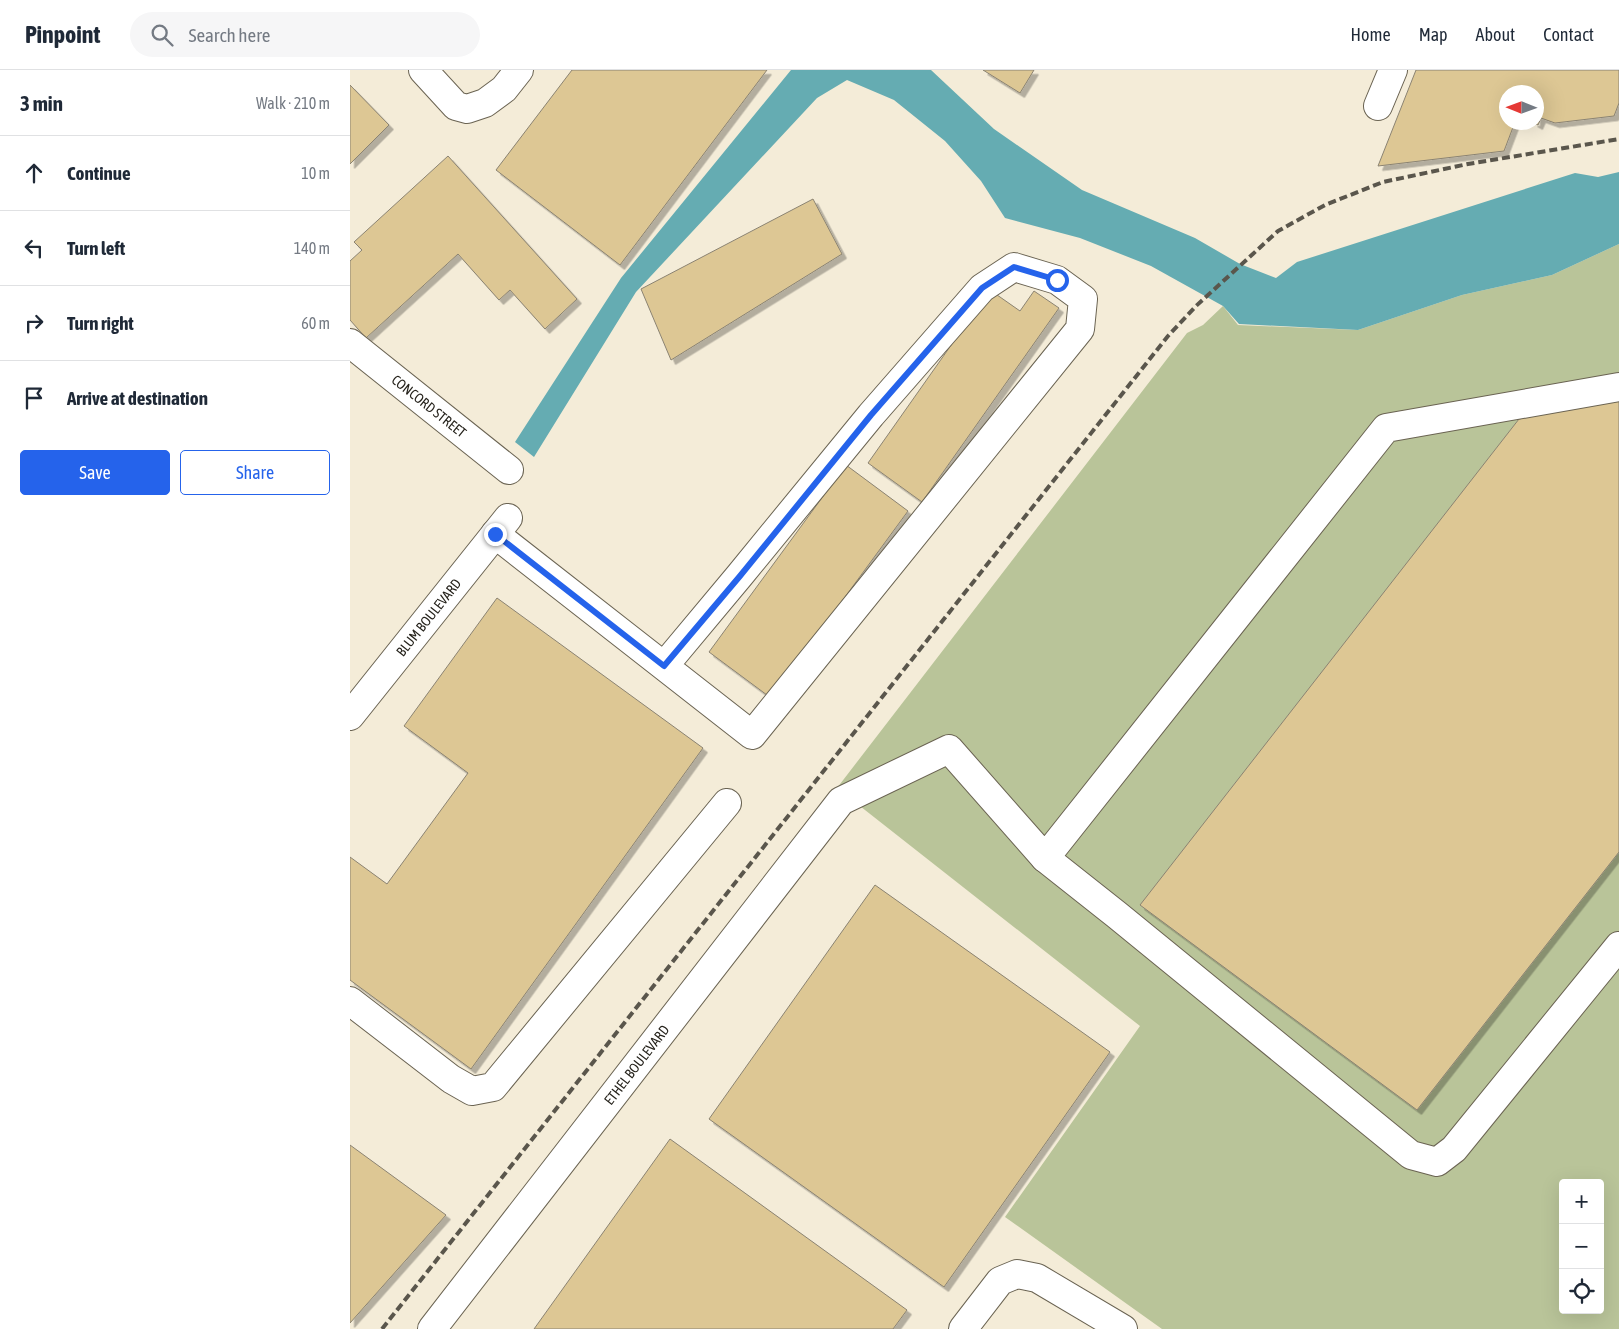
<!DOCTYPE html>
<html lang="en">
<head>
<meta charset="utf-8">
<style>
	body { margin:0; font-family:"Asap Condensed",sans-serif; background:#f6f6f7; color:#1f2937 }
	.controls { position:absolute; right:15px; bottom:15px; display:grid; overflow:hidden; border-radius:5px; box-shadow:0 5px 20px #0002 }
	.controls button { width:45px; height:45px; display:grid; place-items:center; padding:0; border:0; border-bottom:1px solid #e0e1e3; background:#fff; color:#1f2937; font:25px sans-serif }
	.compass { position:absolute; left:1149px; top:15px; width:45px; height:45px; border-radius:50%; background:#fff; box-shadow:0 5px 20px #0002; rotate:271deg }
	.stop { position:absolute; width:15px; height:15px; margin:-11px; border:4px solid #2563eb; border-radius:50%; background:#fff }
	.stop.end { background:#2563eb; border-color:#fff; box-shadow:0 1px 5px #0008 }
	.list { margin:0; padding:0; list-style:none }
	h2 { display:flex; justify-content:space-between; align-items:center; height:65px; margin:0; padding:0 20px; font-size:21px }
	h2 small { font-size:16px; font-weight:400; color:#747a83 }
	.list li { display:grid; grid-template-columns:32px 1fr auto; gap:15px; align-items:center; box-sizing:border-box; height:75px; padding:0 20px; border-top:1px solid #e0e1e3 }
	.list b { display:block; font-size:19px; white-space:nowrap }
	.list em { font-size:16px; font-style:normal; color:#747a83 }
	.actions { display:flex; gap:10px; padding:15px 20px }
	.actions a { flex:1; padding:11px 0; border:1px solid #2563eb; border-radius:5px; text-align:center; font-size:18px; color:#2563eb }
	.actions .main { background:#2563eb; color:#fff }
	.icon { flex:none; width:28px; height:28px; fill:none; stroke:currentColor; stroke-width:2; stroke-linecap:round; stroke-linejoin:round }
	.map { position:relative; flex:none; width:1269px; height:1259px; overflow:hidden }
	header { display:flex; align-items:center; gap:30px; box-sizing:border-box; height:70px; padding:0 25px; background:#fff; border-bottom:1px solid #e0e1e3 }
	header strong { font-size:24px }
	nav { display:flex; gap:28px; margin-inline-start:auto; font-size:18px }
	.search { width:350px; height:45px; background:#f6f6f7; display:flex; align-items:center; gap:12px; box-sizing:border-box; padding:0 18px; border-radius:28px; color:#747a83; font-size:19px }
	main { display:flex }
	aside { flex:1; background:#fff }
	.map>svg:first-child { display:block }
	.green { fill:#b9c499; fill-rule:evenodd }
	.water { fill:#65acb2 }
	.building { fill:#ddc794; stroke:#8b8372; filter:url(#shadow) }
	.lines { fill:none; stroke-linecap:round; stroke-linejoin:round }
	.minor-casing { stroke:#6a6352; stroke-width:30 }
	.minor { stroke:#fff; stroke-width:28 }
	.rail { stroke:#5a564c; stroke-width:4; stroke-dasharray:8 4; stroke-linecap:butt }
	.route { stroke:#2563eb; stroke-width:6 }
	.labels { text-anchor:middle; stroke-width:4; stroke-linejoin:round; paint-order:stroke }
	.street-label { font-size:14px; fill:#26231c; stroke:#fef9ed }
</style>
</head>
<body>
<header>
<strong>Pinpoint</strong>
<div class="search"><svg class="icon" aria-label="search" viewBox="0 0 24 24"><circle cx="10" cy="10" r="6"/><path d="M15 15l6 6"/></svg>Search here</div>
<nav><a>Home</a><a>Map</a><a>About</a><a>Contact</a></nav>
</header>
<main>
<aside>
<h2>3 min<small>Walk · 210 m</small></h2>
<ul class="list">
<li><svg class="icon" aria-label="ahead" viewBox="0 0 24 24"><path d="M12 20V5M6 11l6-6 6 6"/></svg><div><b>Continue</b></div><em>10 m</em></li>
<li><svg class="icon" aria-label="left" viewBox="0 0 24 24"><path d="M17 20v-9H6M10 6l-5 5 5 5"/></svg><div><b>Turn left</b></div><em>140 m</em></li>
<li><svg class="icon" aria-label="right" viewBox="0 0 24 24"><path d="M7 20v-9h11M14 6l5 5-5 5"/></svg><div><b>Turn right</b></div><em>60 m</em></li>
<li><svg class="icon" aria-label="arrive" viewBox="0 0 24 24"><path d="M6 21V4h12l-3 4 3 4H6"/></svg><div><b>Arrive at destination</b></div></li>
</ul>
<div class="actions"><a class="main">Save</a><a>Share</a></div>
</aside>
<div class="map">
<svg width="1269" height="1259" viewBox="0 0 1269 1259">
	<defs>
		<filter id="shadow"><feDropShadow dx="4.5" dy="4.5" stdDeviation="0" flood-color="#0004"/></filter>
	</defs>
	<rect width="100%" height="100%" fill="#f4ecd8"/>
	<!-- green -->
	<path class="green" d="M 1269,174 L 1269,1259 L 812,1259 L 655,1147 L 790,956 L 487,718 L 837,263 L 853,255 L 873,236 L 888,255 L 1008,260 L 1112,225 L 1202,205 ZM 1213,1113 L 1250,1113 L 1250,1240 L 1213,1240 Z"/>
	<!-- water -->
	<path class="water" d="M 441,0 L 581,0 L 644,59 L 732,120 L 845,168 L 890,194 L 926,208 L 947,192 L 1225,103 L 1248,107 L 1269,102 L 1269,174 L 1202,205 L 1112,225 L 1008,260 L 889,254 L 873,236 L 801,196 L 730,168 L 655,148 L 631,111 L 595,71 L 544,30 L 497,10 L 467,28 L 286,222 L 184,387 L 165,372 L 271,208 Z"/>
	<!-- building -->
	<path class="building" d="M 222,0 L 417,0 L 270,195 L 146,100 Z
		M 633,0 L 684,0 L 670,23 Z
		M 1066,0 L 1269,0 L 1269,33 L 1264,46 L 1205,53 L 1191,48 L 1188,55 L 1183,52 L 1186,52 L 1186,22 L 1156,22 L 1156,52 L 1165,52 L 1154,81 L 1028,96 Z
		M 0,15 L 39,55 L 0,94 Z
		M 98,86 L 227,229 L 195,259 L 160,220 L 149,230 L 108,184 L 16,268 L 0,250 L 0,191 L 12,180 L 4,172 Z
		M 463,129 L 492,184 L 321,290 L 291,219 Z
		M 640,220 L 670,241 L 684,221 L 709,238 L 572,432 L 518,393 Z
		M 1269,329 L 1269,782 L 1067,1040 L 790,835 L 1169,349 Z
		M 496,395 L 558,441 L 421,628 L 359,582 Z
		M 147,528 L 353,678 L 121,999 L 0,910 L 0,787 L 37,814 L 118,703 L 54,656 Z
		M 525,815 L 760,982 L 594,1217 L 359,1049 Z
		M 320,1069 L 557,1240 L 543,1259 L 184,1259 Z
		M 0,1075 L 96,1145 L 0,1253 Z"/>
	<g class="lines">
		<defs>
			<g id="minor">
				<path d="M 73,0 L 106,36 L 117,39 L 135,33 L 154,19 L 169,0"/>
				<path d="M 1028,36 L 1043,0"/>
				<path id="s1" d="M 0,273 L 159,400"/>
				<path d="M 145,464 C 231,531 316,598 402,665 L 730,259 L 733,229 L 707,210 L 664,197 L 632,218 L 521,345 L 390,505 L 314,596"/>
				<path id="s2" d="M 0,646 L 158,448"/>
				<path d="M 695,788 L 767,845 L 1061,1085 L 1087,1092 L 1104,1079 L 1269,876"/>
				<path d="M 0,931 L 101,1009 L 122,1021 L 143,1017 L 377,733"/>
				<path id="s3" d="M 82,1259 L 491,731 L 599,679 L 695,788 L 1036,358 L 1269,317"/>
				<path d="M 613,1259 L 650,1211 L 667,1204 L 687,1208 L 773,1259"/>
			</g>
		</defs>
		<!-- minor casing -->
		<use href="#minor" class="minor-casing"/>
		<!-- minor -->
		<use href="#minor" class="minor"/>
		<!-- rail -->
		<path class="rail" d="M 32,1259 L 818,266 L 846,236 L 928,161 L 975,135 L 1033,112 L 1118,94 L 1269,69"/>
	</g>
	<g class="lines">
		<!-- route -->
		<path class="route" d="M 145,464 L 314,596 L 390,506 L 521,345 L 632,218 L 664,197 L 707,210"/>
	</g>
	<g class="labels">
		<!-- street labels -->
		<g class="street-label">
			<text dy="5" stroke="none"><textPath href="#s1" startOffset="101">CONCORD STREET</textPath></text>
			<text dy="5" stroke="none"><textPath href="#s2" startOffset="126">BLUM BOULEVARD</textPath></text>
			<text dy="5" stroke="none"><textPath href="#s3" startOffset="334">ETHEL BOULEVARD</textPath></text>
		</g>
	</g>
</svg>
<div class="controls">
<button>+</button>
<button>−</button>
<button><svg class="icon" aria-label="locate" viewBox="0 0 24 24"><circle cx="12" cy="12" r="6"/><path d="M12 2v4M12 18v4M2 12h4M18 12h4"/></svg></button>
</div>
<svg class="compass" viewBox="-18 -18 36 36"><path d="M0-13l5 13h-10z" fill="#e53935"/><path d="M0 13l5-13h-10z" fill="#747a83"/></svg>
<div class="stop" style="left:707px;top:210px"></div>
<div class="stop end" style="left:145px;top:464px"></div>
</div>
</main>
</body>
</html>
